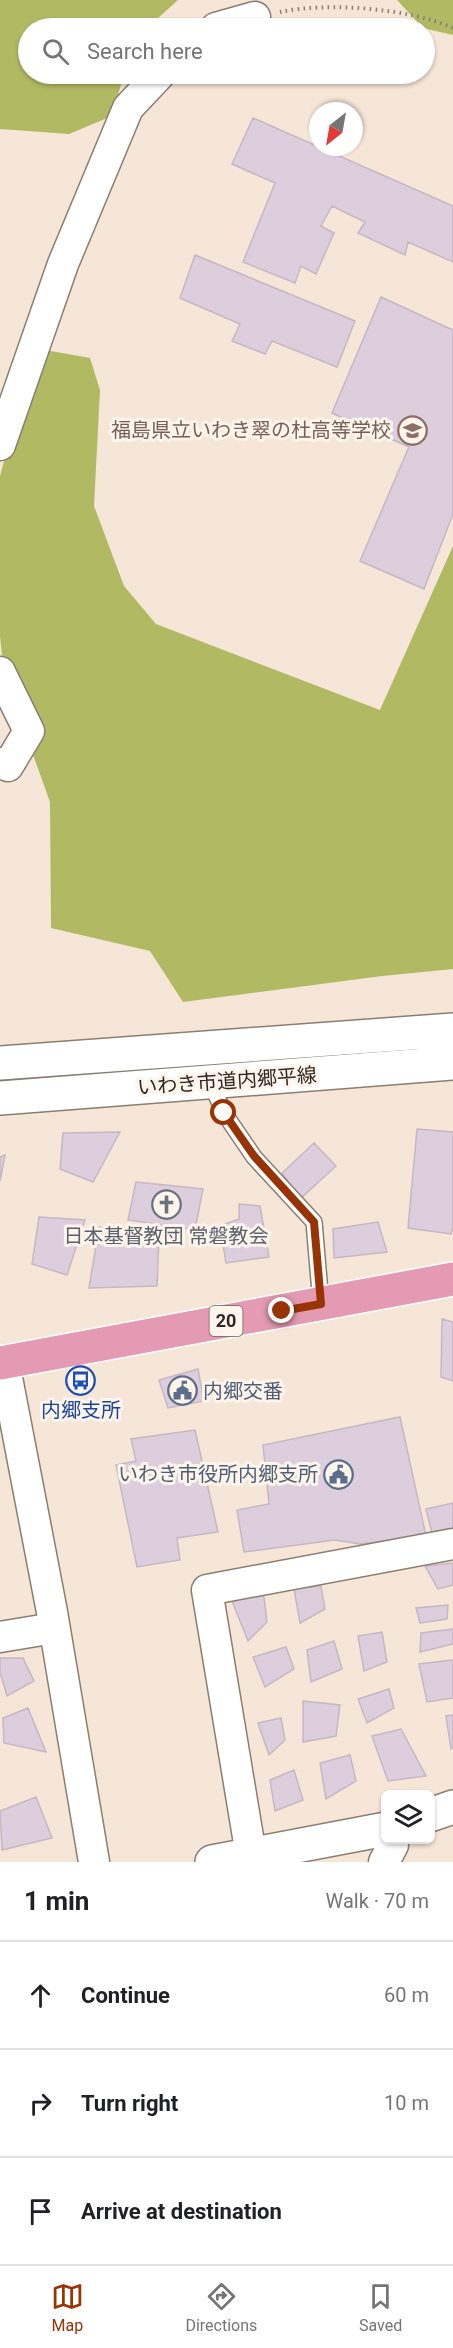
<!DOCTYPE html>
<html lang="en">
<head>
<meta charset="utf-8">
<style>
	body { margin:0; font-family:Roboto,"Noto Sans JP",sans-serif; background:#f6f6f6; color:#202124 }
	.controls { position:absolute; right:18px; bottom:18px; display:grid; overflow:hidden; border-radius:9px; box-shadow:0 2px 4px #0004 }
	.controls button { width:54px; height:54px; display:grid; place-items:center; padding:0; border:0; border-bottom:2px solid #e0e0e0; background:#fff; color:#202124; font:30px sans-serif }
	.compass { position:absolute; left:309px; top:102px; width:54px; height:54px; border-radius:50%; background:#fff; box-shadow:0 2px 4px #0004; rotate:211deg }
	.stop { position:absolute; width:18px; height:18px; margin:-14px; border:4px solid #983303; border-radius:50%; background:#fff }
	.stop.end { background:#983303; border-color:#fff; box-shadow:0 2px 6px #0008 }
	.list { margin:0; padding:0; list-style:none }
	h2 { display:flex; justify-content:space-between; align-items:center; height:78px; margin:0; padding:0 24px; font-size:26px }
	h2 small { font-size:20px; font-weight:400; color:#757577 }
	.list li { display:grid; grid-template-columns:39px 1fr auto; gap:18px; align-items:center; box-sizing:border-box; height:108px; padding:0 24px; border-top:2px solid #e0e0e0 }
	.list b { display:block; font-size:22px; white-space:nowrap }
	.list em { font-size:20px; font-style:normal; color:#757577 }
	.icon { flex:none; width:33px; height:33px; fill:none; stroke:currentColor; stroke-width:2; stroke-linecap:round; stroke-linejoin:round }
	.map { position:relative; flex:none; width:453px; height:1862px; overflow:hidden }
	.search { position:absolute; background:#fff; box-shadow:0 2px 4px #0004; left:18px; right:18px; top:18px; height:66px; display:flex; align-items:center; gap:15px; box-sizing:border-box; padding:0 21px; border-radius:33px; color:#757577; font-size:22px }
	.sheet { height:402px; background:#fff }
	nav { display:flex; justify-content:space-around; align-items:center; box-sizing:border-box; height:84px; border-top:2px solid #e0e0e0; background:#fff; font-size:16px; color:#757577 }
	nav a { display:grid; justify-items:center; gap:3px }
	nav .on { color:#983303 }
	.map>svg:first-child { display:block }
	.forest { fill:#b2b963 }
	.building { fill:#ddcedd; stroke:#c6b7c5; stroke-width:1.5 }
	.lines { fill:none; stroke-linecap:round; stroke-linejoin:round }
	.service-casing { stroke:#8b7e71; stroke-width:18 }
	.minor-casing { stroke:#8b7e71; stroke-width:33 }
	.tertiary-casing { stroke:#8b7e71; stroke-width:36 }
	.primary-casing { stroke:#fff; stroke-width:36 }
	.path { stroke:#877e74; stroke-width:4; stroke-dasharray:1.5 4.5; stroke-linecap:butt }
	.service { stroke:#fff; stroke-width:15 }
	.minor { stroke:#fff; stroke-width:30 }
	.tertiary { stroke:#fff; stroke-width:33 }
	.primary { stroke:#e39ab2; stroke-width:33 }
	.route { stroke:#983303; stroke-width:8 }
	.labels { text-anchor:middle; stroke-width:6; stroke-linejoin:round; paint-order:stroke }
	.shield { fill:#fdf5ec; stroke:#6b665f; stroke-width:1.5 }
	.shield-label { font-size:18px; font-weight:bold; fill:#2d2822 }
	.education-label { font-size:20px; fill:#785e54; stroke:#fdf5ec; text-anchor:end }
	.street-label { font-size:20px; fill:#2d2822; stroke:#fdf5ec }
	.worship-label { font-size:20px; fill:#5b616d; stroke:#fdf5ec }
	.service-label { font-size:20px; fill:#4e5e75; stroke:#fdf5ec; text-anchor:start }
	.transit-label { font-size:20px; fill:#164399; stroke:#fdf5ec }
</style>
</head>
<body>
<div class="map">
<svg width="453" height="1862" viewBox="0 0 453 1862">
	<rect width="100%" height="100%" fill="#f5e6d7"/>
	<!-- forest -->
	<path class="forest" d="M 0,0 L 178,0 L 147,28 L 28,28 L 28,74 L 124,74 L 112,116 L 69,134 L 0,129 Z
		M 397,0 L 453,0 L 453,35 L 423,28 Z
		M 45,350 L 90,358 L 100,390 L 94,506 L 124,586 L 156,624 L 380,710 L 453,546 L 453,969 L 382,976 L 183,1002 L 150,951 L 51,928 L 50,802 L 4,674 L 0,636 L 0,476 L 23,391 Z"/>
	<!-- building -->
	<path class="building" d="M 253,118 L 453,206 L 453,262 L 408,242 L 405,255 L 358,233 L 365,222 L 332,206 L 321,226 L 334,233 L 316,274 L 301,266 L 295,283 L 243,262 L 275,183 L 232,164 Z
		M 195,255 L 355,321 L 337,367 L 272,341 L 265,354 L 232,341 L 240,324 L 180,298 Z
		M 381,297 L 453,330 L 453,514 L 424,589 L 360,561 L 409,447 L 332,413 Z
		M 417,1129 L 453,1132 L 453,1227 L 451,1234 L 408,1228 Z
		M 120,1132 L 93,1182 L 60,1169 L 63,1133 Z
		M 314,1143 L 336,1166 L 300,1199 L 282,1173 Z
		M 5,1155 L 0,1181 L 0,1157 Z
		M 136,1182 L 203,1189 L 195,1230 L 128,1220 Z
		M 239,1204 L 260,1206 L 269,1257 L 226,1263 L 220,1226 L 239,1219 Z
		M 39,1217 L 85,1220 L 67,1275 L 32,1264 Z
		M 378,1222 L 387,1252 L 334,1258 L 333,1229 Z
		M 99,1227 L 159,1237 L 157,1286 L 89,1288 Z
		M 442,1319 L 453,1322 L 453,1381 L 441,1377 Z
		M 198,1369 L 204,1401 L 168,1408 L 159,1380 Z
		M 400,1417 L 426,1536 L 360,1544 L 335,1540 L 244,1552 L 237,1510 L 269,1504 L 263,1445 Z
		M 195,1430 L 218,1532 L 177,1538 L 180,1560 L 137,1567 L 116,1465 L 136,1461 L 131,1439 Z
		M 453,1503 L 453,1538 L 434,1541 L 426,1509 Z
		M 453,1563 L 453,1585 L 438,1589 L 425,1566 Z
		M 321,1586 L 325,1609 L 300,1623 L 294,1589 Z
		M 263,1589 L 267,1622 L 248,1641 L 232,1601 Z
		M 448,1605 L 447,1619 L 420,1623 L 416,1608 Z
		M 453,1629 L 453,1644 L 420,1652 L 421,1633 Z
		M 382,1632 L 387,1662 L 364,1671 L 358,1636 Z
		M 334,1641 L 342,1669 L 311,1682 L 307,1650 Z
		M 286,1647 L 294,1669 L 265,1687 L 253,1657 Z
		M 0,1658 L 23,1658 L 34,1681 L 7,1696 L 0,1672 Z
		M 453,1660 L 453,1698 L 427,1702 L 419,1664 Z
		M 389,1689 L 394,1708 L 367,1723 L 358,1699 Z
		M 303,1701 L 340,1705 L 336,1736 L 303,1742 Z
		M 28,1708 L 46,1752 L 4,1743 L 3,1718 Z
		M 453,1715 L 453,1748 L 451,1749 L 446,1716 Z
		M 281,1718 L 285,1740 L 269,1755 L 258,1723 Z
		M 401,1729 L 426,1776 L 388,1781 L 372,1736 Z
		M 350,1755 L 356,1781 L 326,1799 L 320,1763 Z
		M 294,1770 L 303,1800 L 275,1811 L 270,1780 Z
		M 36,1797 L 52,1838 L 2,1850 L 0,1811 Z"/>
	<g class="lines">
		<defs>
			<path id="service" d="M 211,1083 L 224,1113 L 254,1157 L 314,1222 L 321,1304"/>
			<path id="minor" d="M 216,28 L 255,17
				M 0,445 L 63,264 L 128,108 L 160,74
				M 0,672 L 29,731 L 8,766 L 0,763
				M 4,1362 L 52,1612 L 94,1862
				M 0,1637 L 54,1628
				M 251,1855 L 207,1590 L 453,1544
				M 384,1862 L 393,1845 L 393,1840"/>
			<path id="tertiary" d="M 0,1063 L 453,1030
				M 0,1098 L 453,1063
				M 430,1815 L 453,1807
				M 212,1862 L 386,1829"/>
			<path id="primary" d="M 0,1363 L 453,1279"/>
		</defs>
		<!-- service casing -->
		<use href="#service" class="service-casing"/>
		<!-- minor casing -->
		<use href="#minor" class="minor-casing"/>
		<!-- tertiary casing -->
		<use href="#tertiary" class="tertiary-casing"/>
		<!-- primary casing -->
		<use href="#primary" class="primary-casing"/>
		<!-- path -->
		<path class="path" d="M 280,12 C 327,2 409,8 453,28"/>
		<!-- service -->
		<use href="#service" class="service"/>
		<!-- minor -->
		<use href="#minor" class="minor"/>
		<!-- tertiary -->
		<use href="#tertiary" class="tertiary"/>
		<!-- primary -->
		<use href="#primary" class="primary"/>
	</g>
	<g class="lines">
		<!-- route -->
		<path class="route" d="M 224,1113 L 254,1156 L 314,1222 L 321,1304 L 282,1311"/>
	</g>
	<!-- icons -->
	<defs>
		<symbol id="school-ring" viewBox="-11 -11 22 22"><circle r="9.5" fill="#fdf5ec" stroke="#8d6e63" stroke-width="1.5"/><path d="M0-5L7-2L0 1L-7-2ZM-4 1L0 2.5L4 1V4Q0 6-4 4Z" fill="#8d6e63"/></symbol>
		<symbol id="church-ring" viewBox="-11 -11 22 22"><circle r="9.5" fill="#fdf5ec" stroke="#6b7280" stroke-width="1.5"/><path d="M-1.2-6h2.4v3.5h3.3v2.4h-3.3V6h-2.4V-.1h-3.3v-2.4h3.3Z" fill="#6b7280"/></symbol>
		<symbol id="bus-ring" viewBox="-11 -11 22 22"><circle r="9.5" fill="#fdf5ec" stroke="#1a4fb4" stroke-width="1.5"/><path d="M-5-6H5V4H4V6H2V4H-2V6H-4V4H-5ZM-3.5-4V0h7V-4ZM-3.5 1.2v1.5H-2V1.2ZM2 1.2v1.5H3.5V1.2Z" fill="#1a4fb4"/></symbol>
		<symbol id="civic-ring" viewBox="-11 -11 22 22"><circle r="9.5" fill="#fdf5ec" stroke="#5c6f8a" stroke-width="1.5"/><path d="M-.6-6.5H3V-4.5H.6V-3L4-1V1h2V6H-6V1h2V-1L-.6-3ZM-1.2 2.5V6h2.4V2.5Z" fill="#5c6f8a"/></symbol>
	</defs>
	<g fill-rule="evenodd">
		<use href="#school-ring" x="396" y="414" width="33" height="33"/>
		<use href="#church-ring" x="150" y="1188" width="33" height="33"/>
		<use href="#bus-ring" x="64" y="1364" width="33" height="33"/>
		<use href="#civic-ring" x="166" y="1374" width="33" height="33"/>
		<use href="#civic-ring" x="322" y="1458" width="33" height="33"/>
	</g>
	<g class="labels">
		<!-- shield labels -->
		<rect class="shield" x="209.5" y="1306" width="33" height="30" rx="4.5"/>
		<g class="shield-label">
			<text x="226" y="1327">20</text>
		</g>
		<!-- education labels -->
		<g class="education-label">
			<text x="391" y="437">福島県立いわき翠の杜高等学校</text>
		</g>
		<!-- street labels -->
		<g class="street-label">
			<text transform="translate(227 1081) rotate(-4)" y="7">いわき市道内郷平線</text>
		</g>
		<!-- worship labels -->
		<g class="worship-label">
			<text x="166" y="1243">日本基督教団 常磐教会</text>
		</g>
		<!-- service labels -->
		<g class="service-label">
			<text x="203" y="1398">内郷交番</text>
			<text x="318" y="1481" text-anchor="end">いわき市役所内郷支所</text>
		</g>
		<!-- transit labels -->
		<g class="transit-label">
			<text x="81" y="1417">内郷支所</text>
		</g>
	</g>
</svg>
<div class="controls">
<button><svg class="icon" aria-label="layers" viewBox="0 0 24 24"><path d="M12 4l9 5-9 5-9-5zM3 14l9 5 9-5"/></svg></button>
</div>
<svg class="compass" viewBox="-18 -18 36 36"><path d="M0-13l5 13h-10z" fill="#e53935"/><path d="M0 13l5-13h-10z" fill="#757577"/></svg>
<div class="stop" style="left:224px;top:1113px"></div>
<div class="stop end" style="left:282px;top:1311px"></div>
<div class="search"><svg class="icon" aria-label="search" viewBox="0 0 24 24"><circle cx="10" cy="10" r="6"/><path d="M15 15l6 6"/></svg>Search here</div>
</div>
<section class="sheet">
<h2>1 min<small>Walk · 70 m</small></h2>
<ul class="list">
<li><svg class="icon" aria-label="ahead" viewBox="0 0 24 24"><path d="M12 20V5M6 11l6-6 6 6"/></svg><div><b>Continue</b></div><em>60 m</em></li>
<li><svg class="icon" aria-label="right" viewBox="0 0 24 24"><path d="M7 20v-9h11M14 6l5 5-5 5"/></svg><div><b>Turn right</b></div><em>10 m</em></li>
<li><svg class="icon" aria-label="arrive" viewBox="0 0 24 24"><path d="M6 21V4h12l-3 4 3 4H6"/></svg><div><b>Arrive at destination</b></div></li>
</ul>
</section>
<nav>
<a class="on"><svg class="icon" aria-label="map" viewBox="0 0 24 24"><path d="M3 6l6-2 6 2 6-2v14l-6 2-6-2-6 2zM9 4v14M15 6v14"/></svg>Map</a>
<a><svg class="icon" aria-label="directions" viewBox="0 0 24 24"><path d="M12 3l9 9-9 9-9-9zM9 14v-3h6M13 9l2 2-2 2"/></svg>Directions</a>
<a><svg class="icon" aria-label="saved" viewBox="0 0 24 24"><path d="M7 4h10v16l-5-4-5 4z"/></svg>Saved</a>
</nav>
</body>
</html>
